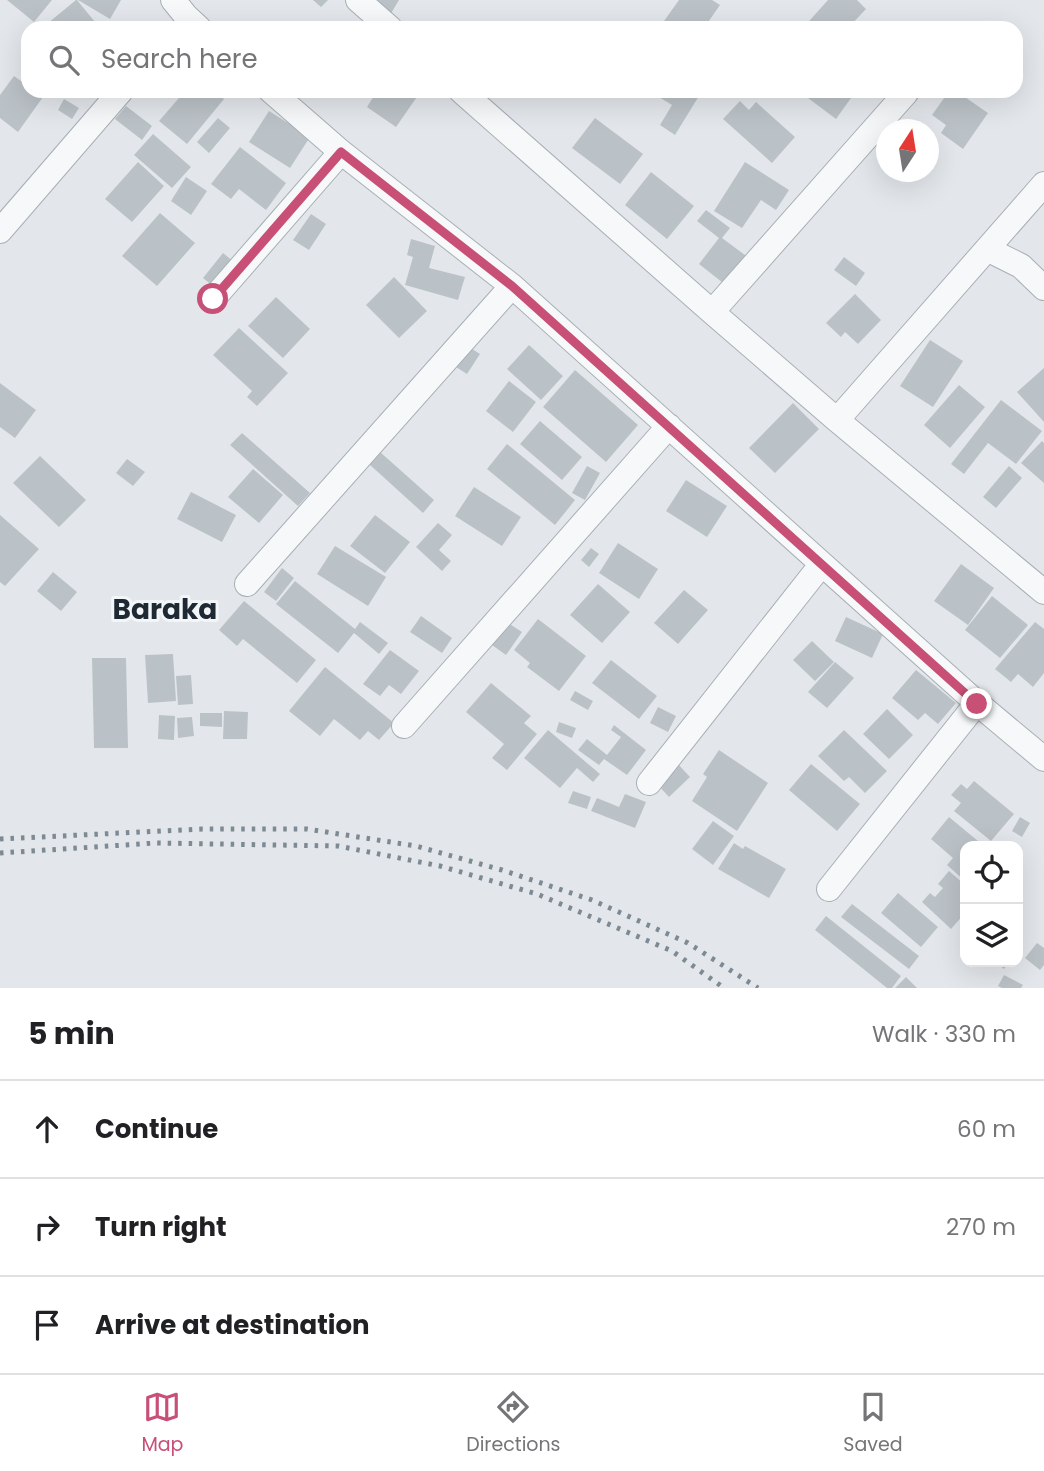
<!DOCTYPE html>
<html lang="en">
<head>
<meta charset="utf-8">
<style>
	body { margin:0; font-family:Poppins,sans-serif; background:#f2f2f2; color:#202124 }
	.controls { position:absolute; right:21px; bottom:21px; display:grid; overflow:hidden; border-radius:14px; box-shadow:0 7px 28px #0002 }
	.controls button { width:63px; height:63px; display:grid; place-items:center; padding:0; border:0; border-bottom:2px solid #e0e0e0; background:#fff; color:#202124; font:35px sans-serif }
	.compass { position:absolute; left:876px; top:119px; width:63px; height:63px; border-radius:50%; background:#fff; box-shadow:0 7px 28px #0002; rotate:12deg }
	.stop { position:absolute; width:21px; height:21px; margin:-16px; border:5px solid #c85076; border-radius:50%; background:#fff }
	.stop.end { background:#c85076; border-color:#fff; box-shadow:0 2px 7px #0008 }
	.list { margin:0; padding:0; list-style:none }
	h2 { display:flex; justify-content:space-between; align-items:center; height:91px; margin:0; padding:0 28px; font-size:30px }
	h2 small { font-size:23px; font-weight:400; color:#757577 }
	.list li { display:grid; grid-template-columns:46px 1fr auto; gap:21px; align-items:center; box-sizing:border-box; height:98px; padding:0 28px; border-top:2px solid #e0e0e0 }
	.list b { display:block; font-size:26px; white-space:nowrap }
	.list em { font-size:23px; font-style:normal; color:#757577 }
	.icon { flex:none; width:38px; height:38px; fill:none; stroke:currentColor; stroke-width:2; stroke-linecap:round; stroke-linejoin:round }
	.map { position:relative; flex:none; width:1044px; height:988px; overflow:hidden }
	.search { position:absolute; background:#fff; box-shadow:0 7px 28px #0002; left:21px; right:21px; top:21px; height:77px; display:flex; align-items:center; gap:18px; box-sizing:border-box; padding:0 24px; border-radius:21px; color:#757577; font-size:26px }
	.sheet { height:385px; background:#fff }
	nav { display:flex; justify-content:space-around; align-items:center; box-sizing:border-box; height:98px; border-top:2px solid #e0e0e0; background:#fff; font-size:19px; color:#757577 }
	nav a { display:grid; justify-items:center; gap:4px }
	nav .on { color:#c85076 }
	.map>svg:first-child { display:block }
	.building { fill:#bbc2c7 }
	.lines { fill:none; stroke-linecap:round; stroke-linejoin:round }
	.street-casing { stroke:#a8afb5; stroke-width:26 }
	.street { stroke:#f6f8f9; stroke-width:24 }
	.rail { stroke:#7d8a94; stroke-width:5; stroke-dasharray:3.5 7; stroke-linecap:butt }
	.route { stroke:#c85076; stroke-width:9 }
	.labels { text-anchor:middle; stroke-width:6; stroke-linejoin:round; paint-order:stroke }
	.quarter-label { font-size:28px; font-weight:bold; fill:#1e2933; stroke:#f3f6f8 }
</style>
</head>
<body>
<div class="map">
<svg width="1044" height="988" viewBox="0 0 1044 988">
	<rect width="100%" height="100%" fill="#e3e7eb"/>
	<!-- building -->
	<path class="building" d="M 7,0 L 52,0 L 34,22 Z
		M 77,0 L 100,28 L 42,28 L 76,0 Z
		M 78,0 L 121,0 L 110,19 Z
		M 313,0 L 328,0 L 321,7 Z
		M 371,0 L 399,0 L 390,15 Z
		M 679,0 L 712,0 L 720,5 L 704,28 L 659,28 Z
		M 828,0 L 857,0 L 866,9 L 850,26 L 852,28 L 803,28 Z
		M 769,21 L 777,28 L 763,28 Z
		M 14,76 L 28,86 L 28,91 L 34,91 L 43,97 L 18,132 L 0,118 L 0,95 Z
		M 185,91 L 214,91 L 224,99 L 187,144 L 159,121 Z
		M 377,91 L 421,91 L 396,127 L 367,107 Z
		M 549,91 L 566,91 L 551,97 Z
		M 649,91 L 702,91 L 675,135 L 660,125 L 672,105 Z
		M 776,91 L 791,91 L 787,98 Z
		M 807,91 L 856,91 L 836,119 L 804,95 Z
		M 949,91 L 956,91 L 988,113 L 963,149 L 941,133 L 946,125 L 932,115 Z
		M 64,99 L 79,108 L 72,119 L 58,110 Z
		M 740,101 L 749,110 L 756,102 L 795,137 L 772,163 L 723,119 Z
		M 126,106 L 152,126 L 142,140 L 115,119 Z
		M 269,111 L 310,137 L 290,168 L 249,142 Z
		M 218,118 L 230,128 L 209,153 L 197,142 Z
		M 595,118 L 643,154 L 620,184 L 572,148 Z
		M 153,134 L 191,167 L 172,188 L 134,155 Z
		M 240,147 L 286,183 L 266,210 L 239,189 L 231,199 L 211,184 Z
		M 138,162 L 164,186 L 132,222 L 105,199 Z
		M 745,162 L 789,190 L 776,210 L 761,200 L 742,228 L 714,211 Z
		M 651,172 L 694,206 L 667,239 L 625,205 Z
		M 186,177 L 207,191 L 191,215 L 171,201 Z
		M 706,210 L 730,228 L 722,238 L 749,258 L 727,286 L 699,264 L 719,238 L 697,221 Z
		M 160,213 L 195,243 L 157,286 L 122,256 Z
		M 311,214 L 326,224 L 309,250 L 293,240 Z
		M 411,239 L 435,246 L 429,268 L 465,277 L 458,300 L 405,285 L 413,257 L 407,255 Z
		M 223,253 L 233,261 L 213,286 L 203,278 Z
		M 844,257 L 865,273 L 856,286 L 834,270 Z
		M 394,277 L 427,311 L 399,338 L 366,305 Z
		M 855,294 L 881,320 L 858,344 L 845,332 L 841,337 L 826,323 Z
		M 276,297 L 310,329 L 283,358 L 248,326 Z
		M 239,328 L 288,373 L 257,406 L 247,397 L 252,391 L 213,355 Z
		M 930,340 L 963,361 L 933,407 L 900,386 Z
		M 529,345 L 563,376 L 541,400 L 507,369 Z
		M 469,347 L 480,354 L 467,374 L 456,367 Z
		M 1044,368 L 1044,422 L 1017,392 Z
		M 575,370 L 638,425 L 606,462 L 543,407 Z
		M 509,381 L 536,402 L 513,432 L 486,411 Z
		M 0,383 L 36,410 L 15,438 L 0,427 Z
		M 959,385 L 985,407 L 950,448 L 924,425 Z
		M 1001,400 L 1042,431 L 1016,464 L 988,443 L 964,474 L 951,464 Z
		M 793,403 L 819,429 L 775,473 L 749,448 Z
		M 540,421 L 582,457 L 562,480 L 520,444 Z
		M 242,433 L 310,493 L 298,506 L 230,445 Z
		M 1042,441 L 1044,443 L 1044,483 L 1021,463 Z
		M 507,444 L 575,500 L 555,525 L 487,469 Z
		M 380,452 L 434,500 L 423,513 L 369,464 Z
		M 40,456 L 86,500 L 59,527 L 13,483 Z
		M 127,459 L 145,472 L 133,486 L 116,473 Z
		M 587,466 L 600,473 L 585,500 L 572,493 Z
		M 1009,466 L 1022,478 L 996,508 L 983,497 Z
		M 253,469 L 283,495 L 259,523 L 228,497 Z
		M 686,480 L 727,506 L 707,537 L 666,511 Z
		M 474,487 L 521,517 L 502,546 L 455,516 Z
		M 191,492 L 236,515 L 222,542 L 177,519 Z
		M 0,515 L 39,549 L 5,586 L 0,582 Z
		M 375,515 L 410,542 L 385,573 L 350,546 Z
		M 438,523 L 452,535 L 439,550 L 451,561 L 442,571 L 416,547 Z
		M 618,543 L 658,569 L 639,599 L 599,573 Z
		M 335,546 L 386,577 L 368,606 L 317,574 Z
		M 591,548 L 599,554 L 589,567 L 581,560 Z
		M 961,564 L 994,588 L 968,625 L 934,601 Z
		M 282,568 L 294,578 L 276,601 L 264,592 Z
		M 53,572 L 77,592 L 61,611 L 37,591 Z
		M 295,581 L 355,629 L 360,622 L 388,643 L 379,654 L 354,633 L 338,653 L 276,604 Z
		M 598,584 L 630,612 L 602,643 L 570,615 Z
		M 684,590 L 708,610 L 678,644 L 654,623 Z
		M 992,596 L 1028,625 L 1000,658 L 965,630 Z
		M 244,601 L 316,660 L 297,683 L 243,639 L 237,646 L 219,630 Z
		M 421,616 L 452,638 L 442,653 L 410,632 Z
		M 846,617 L 883,634 L 872,658 L 835,641 Z
		M 538,619 L 586,656 L 559,691 L 527,667 L 530,663 L 514,650 Z
		M 1035,622 L 1044,629 L 1044,673 L 1033,687 L 1018,674 L 1011,682 L 995,669 Z
		M 508,623 L 522,632 L 506,655 L 492,645 Z
		M 812,641 L 834,662 L 815,681 L 793,660 Z
		M 390,650 L 419,671 L 401,694 L 389,685 L 380,696 L 363,684 Z
		M 173,654 L 176,701 L 148,703 L 145,655 Z
		M 92,658 L 126,658 L 128,748 L 94,748 Z
		M 611,660 L 657,696 L 639,719 L 592,683 Z
		M 835,662 L 854,678 L 827,708 L 808,692 Z
		M 325,667 L 394,723 L 379,740 L 368,731 L 360,740 L 334,719 L 320,736 L 289,711 Z
		M 916,670 L 956,703 L 938,724 L 925,713 L 918,720 L 892,698 Z
		M 191,675 L 193,704 L 178,705 L 176,676 Z
		M 491,683 L 531,716 L 524,723 L 537,734 L 507,770 L 492,758 L 504,744 L 466,712 Z
		M 575,691 L 593,701 L 588,710 L 570,700 Z
		M 658,707 L 676,716 L 668,732 L 650,723 Z
		M 887,709 L 913,735 L 889,759 L 863,734 Z
		M 224,711 L 248,712 L 247,739 L 223,739 Z
		M 200,713 L 222,713 L 222,727 L 200,726 Z
		M 159,715 L 175,716 L 174,740 L 158,739 Z
		M 192,717 L 194,736 L 178,738 L 177,718 Z
		M 559,722 L 576,728 L 572,738 L 556,732 Z
		M 614,725 L 646,750 L 627,775 L 604,759 L 599,765 L 578,750 L 587,739 L 607,755 L 621,737 L 611,730 Z
		M 548,730 L 600,774 L 593,782 L 577,768 L 560,788 L 524,758 Z
		M 844,730 L 887,771 L 865,793 L 849,777 L 844,781 L 818,756 Z
		M 719,750 L 768,783 L 737,831 L 692,801 L 707,777 L 703,774 Z
		M 677,763 L 690,777 L 669,797 L 656,783 Z
		M 811,764 L 860,804 L 837,831 L 789,790 Z
		M 974,781 L 1014,814 L 991,841 L 954,811 L 961,803 L 951,795 L 961,784 L 967,789 Z
		M 573,791 L 591,797 L 587,809 L 568,803 Z
		M 625,794 L 646,802 L 635,828 L 591,811 L 597,798 L 619,807 Z
		M 949,817 L 984,846 L 965,846 L 965,881 L 947,865 L 953,858 L 931,839 Z
		M 1020,817 L 1030,823 L 1022,837 L 1012,831 Z
		M 713,821 L 734,836 L 713,865 L 692,849 Z
		M 734,843 L 743,849 L 745,846 L 786,869 L 769,898 L 718,869 Z
		M 949,871 L 965,885 L 965,913 L 951,929 L 922,902 L 930,893 L 935,897 L 943,888 L 938,884 Z
		M 898,893 L 938,927 L 921,947 L 881,913 Z
		M 852,904 L 919,956 L 909,969 L 841,917 Z
		M 826,916 L 901,976 L 892,988 L 887,988 L 815,930 Z
		M 1037,943 L 1044,948 L 1044,965 L 1040,970 L 1025,958 Z
		M 995,962 L 1009,962 L 1004,969 Z
		M 1004,975 L 1023,985 L 1021,988 L 1002,988 L 998,986 Z
		M 906,977 L 917,988 L 895,988 Z"/>
	<g class="lines">
		<defs>
			<path id="street" d="M 173,0 L 186,16 L 199,28
				M 358,0 L 390,28
				M 271,91 L 341,152 L 512,286 L 977,703 L 1044,759
				M 461,91 L 712,312 L 837,420 L 1044,592
				M 0,231 L 121,91
				M 987,249 L 1021,266 L 1044,288
				M 213,299 L 341,152
				M 712,312 L 906,93
				M 837,420 L 1044,184
				M 247,584 L 512,286
				M 404,726 L 669,426
				M 649,783 L 821,565
				M 829,889 L 977,703"/>
		</defs>
		<!-- street casing -->
		<use href="#street" class="street-casing"/>
		<!-- street -->
		<use href="#street" class="street"/>
		<!-- rail -->
		<path class="rail" d="M 0,839 L 202,829 L 307,829 L 416,846 L 502,870 L 592,900 L 688,943 L 758,988
			M 0,853 L 156,843 L 338,846 L 440,866 L 537,894 L 672,951 L 724,988"/>
	</g>
	<g class="lines">
		<!-- route -->
		<path class="route" d="M 213,299 L 341,152 L 512,286 L 977,704"/>
	</g>
	<g class="labels">
		<!-- quarter labels -->
		<g class="quarter-label">
			<text x="165" y="619">Baraka</text>
		</g>
	</g>
</svg>
<div class="controls">
<button><svg class="icon" aria-label="locate" viewBox="0 0 24 24"><circle cx="12" cy="12" r="6"/><path d="M12 2v4M12 18v4M2 12h4M18 12h4"/></svg></button>
<button><svg class="icon" aria-label="layers" viewBox="0 0 24 24"><path d="M12 4l9 5-9 5-9-5zM3 14l9 5 9-5"/></svg></button>
</div>
<svg class="compass" viewBox="-18 -18 36 36"><path d="M0-13l5 13h-10z" fill="#e53935"/><path d="M0 13l5-13h-10z" fill="#757577"/></svg>
<div class="stop" style="left:213px;top:299px"></div>
<div class="stop end" style="left:977px;top:704px"></div>
<div class="search"><svg class="icon" aria-label="search" viewBox="0 0 24 24"><circle cx="10" cy="10" r="6"/><path d="M15 15l6 6"/></svg>Search here</div>
</div>
<section class="sheet">
<h2>5 min<small>Walk · 330 m</small></h2>
<ul class="list">
<li><svg class="icon" aria-label="ahead" viewBox="0 0 24 24"><path d="M12 20V5M6 11l6-6 6 6"/></svg><div><b>Continue</b></div><em>60 m</em></li>
<li><svg class="icon" aria-label="right" viewBox="0 0 24 24"><path d="M7 20v-9h11M14 6l5 5-5 5"/></svg><div><b>Turn right</b></div><em>270 m</em></li>
<li><svg class="icon" aria-label="arrive" viewBox="0 0 24 24"><path d="M6 21V4h12l-3 4 3 4H6"/></svg><div><b>Arrive at destination</b></div></li>
</ul>
</section>
<nav>
<a class="on"><svg class="icon" aria-label="map" viewBox="0 0 24 24"><path d="M3 6l6-2 6 2 6-2v14l-6 2-6-2-6 2zM9 4v14M15 6v14"/></svg>Map</a>
<a><svg class="icon" aria-label="directions" viewBox="0 0 24 24"><path d="M12 3l9 9-9 9-9-9zM9 14v-3h6M13 9l2 2-2 2"/></svg>Directions</a>
<a><svg class="icon" aria-label="saved" viewBox="0 0 24 24"><path d="M7 4h10v16l-5-4-5 4z"/></svg>Saved</a>
</nav>
</body>
</html>
